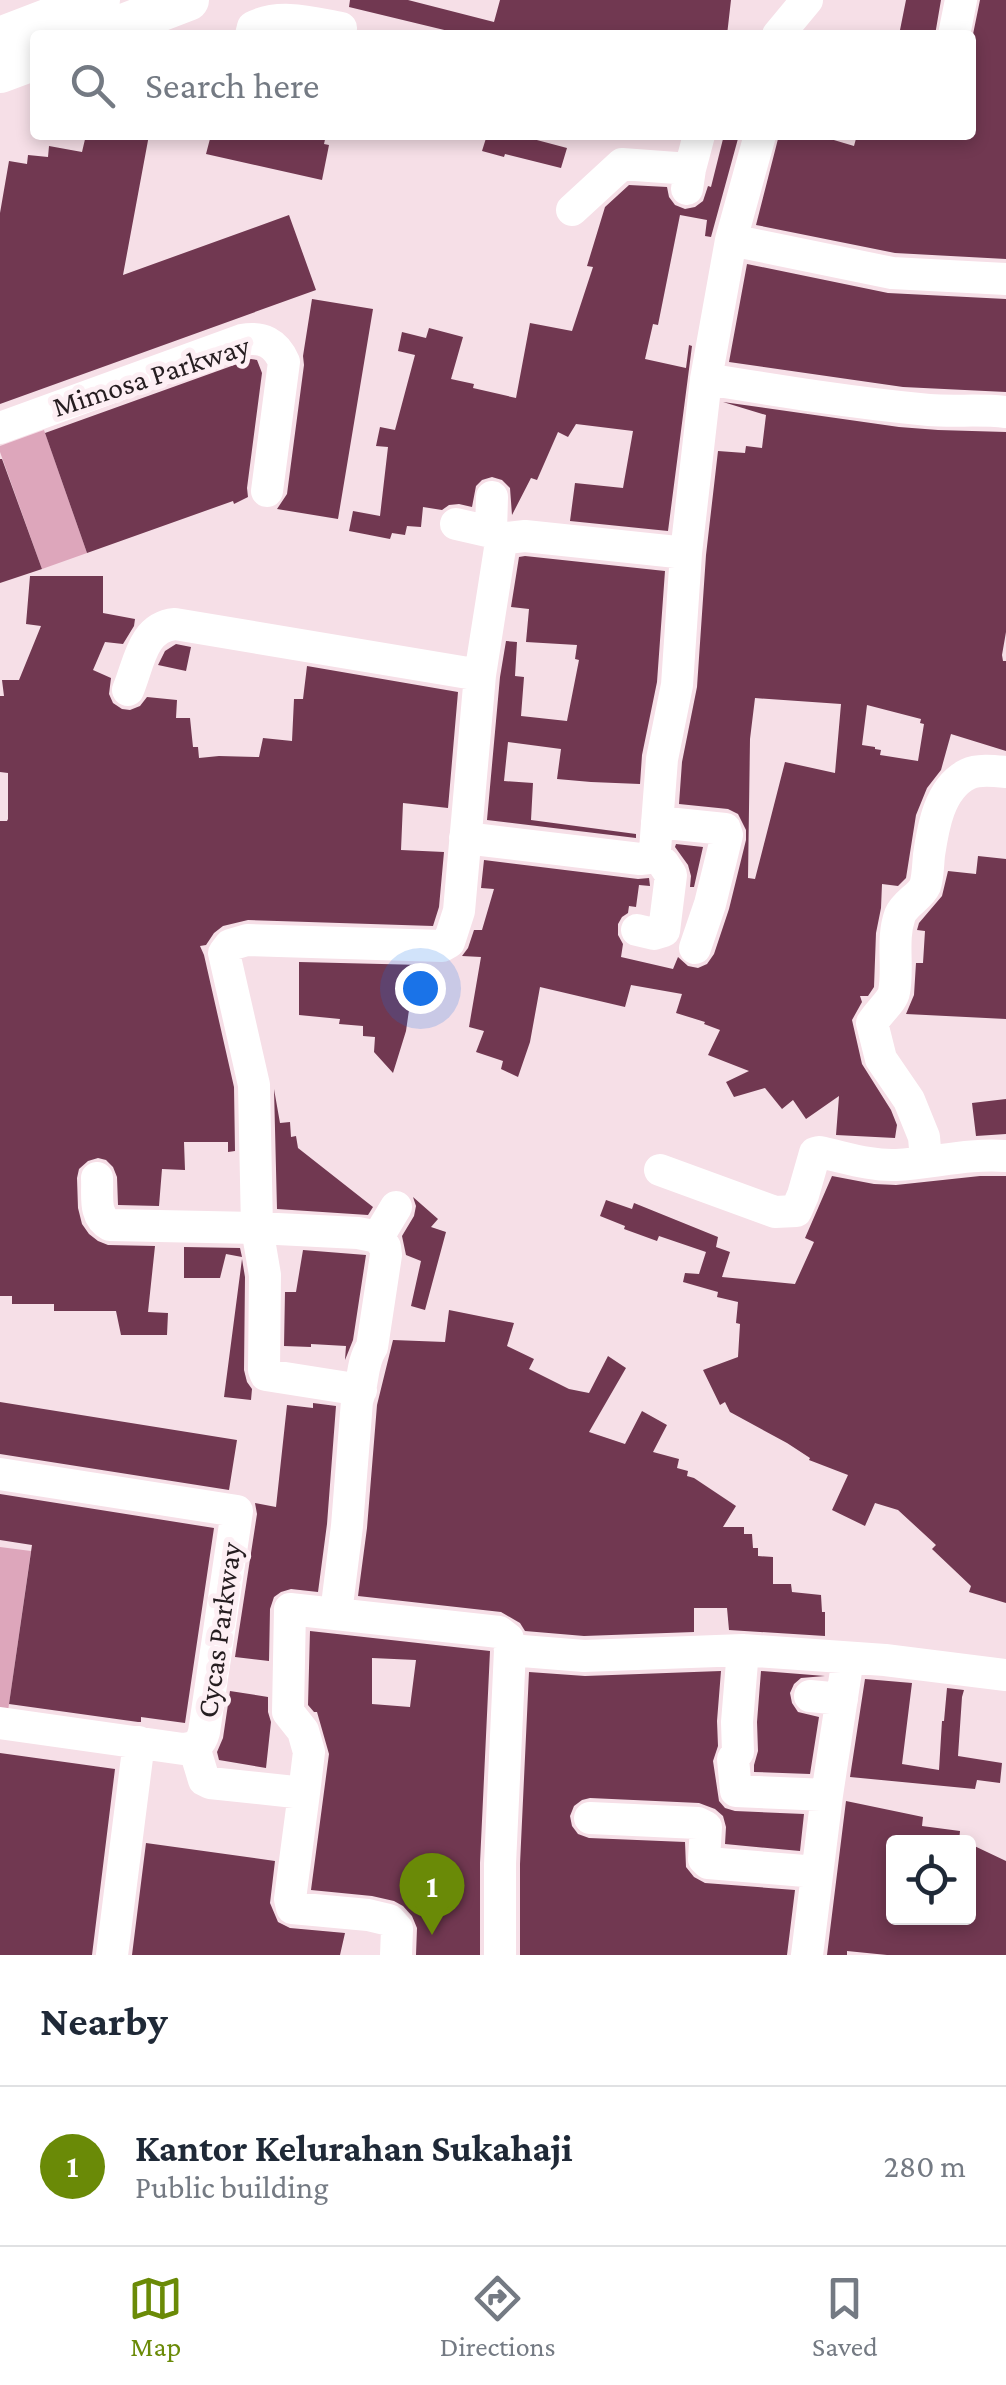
<!DOCTYPE html>
<html lang="en">
<head>
<meta charset="utf-8">
<style>
	body { margin:0; font-family:"Crimson Pro",serif; background:#f2f2f3; color:#1f2937 }
	.controls { position:absolute; right:30px; bottom:30px; display:grid; overflow:hidden; border-radius:10px; box-shadow:0 5px 15px #0003 }
	.controls button { width:90px; height:90px; display:grid; place-items:center; padding:0; border:0; border-bottom:2px solid #e0e1e3; background:#fff; color:#1f2937; font:50px sans-serif }
	.you { position:absolute; left:420px; top:988px; width:35px; height:35px; margin:-25px; border:8px solid #fff; border-radius:50%; background:#1a73e8; box-shadow:0 0 0 15px #1a73e833 }
	.badge { display:grid; place-items:center; width:65px; height:65px; border-radius:50%; background:#6a8a07; color:#fff; font-size:32px; font-weight:700 }
	.pin { position:absolute; translate:-50% -82px; filter:drop-shadow(0 2px 5px #0008) }
	.pin::after { content:''; position:absolute; top:52px; width:35px; height:30px; background:inherit; clip-path:polygon(0 0,100% 0,50% 100%) }
	.list { margin:0; padding:0; list-style:none }
	h2 { display:flex; justify-content:space-between; align-items:center; height:130px; margin:0; padding:0 40px; font-size:42px }
	h2 small { font-size:32px; font-weight:400; color:#747a83 }
	.list li { display:grid; grid-template-columns:65px 1fr auto; gap:30px; align-items:center; box-sizing:border-box; height:160px; padding:0 40px; border-top:2px solid #e0e1e3 }
	.list b { display:block; font-size:38px; white-space:nowrap }
	.list p { margin:0; font-size:32px; white-space:nowrap; color:#747a83 }
	.list em { font-size:32px; font-style:normal; color:#747a83 }
	.icon { flex:none; width:55px; height:55px; fill:none; stroke:currentColor; stroke-width:2; stroke-linecap:round; stroke-linejoin:round }
	.map { position:relative; flex:none; width:1006px; height:1955px; overflow:hidden }
	.search { position:absolute; background:#fff; box-shadow:0 5px 15px #0003; left:30px; right:30px; top:30px; height:110px; display:flex; align-items:center; gap:25px; box-sizing:border-box; padding:0 35px; border-radius:10px; color:#747a83; font-size:38px }
	.sheet { height:290px; background:#fff }
	nav { display:flex; justify-content:space-around; align-items:center; box-sizing:border-box; height:140px; border-top:2px solid #e0e1e3; background:#fff; font-size:28px; color:#747a83 }
	nav a { display:grid; justify-items:center; gap:5px }
	nav .on { color:#6a8a07 }
	.map>svg:first-child { display:block }
	.green { fill:#dda6bb }
	.building { fill:#713851; fill-rule:evenodd }
	.lines { fill:none; stroke-linecap:round; stroke-linejoin:round }
	.minor { stroke:#fff; stroke-width:32 }
	.major { stroke:#fff; stroke-width:42 }
	.labels { text-anchor:middle; stroke-width:10; stroke-linejoin:round; paint-order:stroke }
	.street-label { font-size:30px; fill:#251d20; stroke:#fdeff4 }
</style>
</head>
<body>
<div class="map">
<svg width="1006" height="1955" viewBox="0 0 1006 1955">
	<rect width="100%" height="100%" fill="#f6dfe7"/>
	<!-- green -->
	<path class="green" d="M 44,430 L 87,553 L 42,569 L 0,452 L 0,446 Z
		M 0,1547 L 31,1551 L 7,1718 L 0,1717 Z"/>
	<!-- building -->
	<path class="building" d="M 350,0 L 408,0 L 494,22 L 500,0 L 731,0 L 727,35 L 465,35 L 349,7 Z
		M 906,0 L 941,0 L 935,35 L 899,35 Z
		M 980,0 L 1006,0 L 1006,259 L 895,253 L 756,225 L 779,135 L 817,135 L 854,146 L 857,135 L 971,135 L 971,44 Z
		M 86,135 L 149,135 L 123,275 L 289,215 L 316,290 L 0,404 L 0,213 L 9,161 L 27,164 L 28,155 L 48,157 L 49,146 L 82,152 Z
		M 211,135 L 326,135 L 324,144 L 329,145 L 322,180 L 206,154 Z
		M 487,135 L 518,135 L 567,148 L 561,168 L 505,154 L 504,157 L 482,151 Z
		M 724,135 L 739,135 L 711,237 L 705,236 L 707,220 L 680,215 L 658,325 L 653,324 L 645,359 L 686,368 L 689,345 L 692,346 L 668,531 L 570,521 L 575,483 L 623,488 L 633,431 L 576,424 L 568,437 L 558,432 L 537,480 L 531,478 L 512,515 L 510,488 L 502,480 L 492,477 L 482,480 L 476,486 L 472,507 L 459,504 L 449,505 L 442,510 L 423,507 L 421,527 L 407,526 L 405,535 L 392,533 L 390,539 L 349,531 L 353,511 L 380,516 L 388,447 L 376,446 L 380,427 L 395,430 L 415,355 L 398,351 L 402,332 L 426,338 L 429,328 L 463,337 L 451,379 L 474,384 L 473,388 L 516,398 L 530,323 L 572,331 L 593,267 L 587,266 L 605,207 L 629,185 L 667,187 L 669,197 L 675,205 L 685,209 L 695,207 L 703,201 L 708,186 L 711,187 Z
		M 747,264 L 888,293 L 1006,299 L 1006,392 L 903,387 L 729,362 Z
		M 312,299 L 373,309 L 338,519 L 277,509 L 287,494 L 304,365 L 303,356 Z
		M 251,359 L 257,360 L 262,373 L 247,488 L 248,497 L 234,504 L 233,501 L 87,553 L 45,433 Z
		M 723,402 L 899,427 L 938,430 L 1006,432 L 1006,632 L 1002,655 L 1003,661 L 1006,661 L 1006,751 L 951,734 L 941,770 L 927,788 L 916,815 L 906,878 L 898,886 L 882,884 L 881,908 L 876,933 L 874,987 L 868,996 L 860,996 L 862,1002 L 852,1020 L 862,1064 L 891,1110 L 897,1125 L 895,1138 L 836,1135 L 839,1096 L 806,1119 L 793,1100 L 782,1109 L 765,1088 L 734,1097 L 726,1082 L 749,1071 L 708,1055 L 720,1030 L 704,1024 L 705,1022 L 676,1013 L 682,994 L 631,985 L 625,1007 L 540,987 L 530,1042 L 518,1077 L 501,1069 L 503,1061 L 476,1052 L 484,1031 L 469,1027 L 481,957 L 462,956 L 468,948 L 474,930 L 482,930 L 494,889 L 481,888 L 484,860 L 638,879 L 649,878 L 650,886 L 639,885 L 636,907 L 629,906 L 628,913 L 622,917 L 618,924 L 618,935 L 623,944 L 621,957 L 673,969 L 678,957 L 688,966 L 698,968 L 707,964 L 714,954 L 729,909 L 746,840 L 746,830 L 738,814 L 728,809 L 679,804 L 682,762 L 697,687 L 706,555 L 718,451 L 745,453 L 746,446 L 762,448 L 766,415 ZM 755,698 L 841,704 L 835,773 L 785,762 L 755,879 L 748,878 L 750,739 ZM 867,705 L 921,719 L 920,723 L 924,724 L 918,761 L 880,755 L 881,750 L 875,749 L 875,747 L 862,745 Z
		M 0,459 L 2,459 L 42,569 L 0,583 Z
		M 525,556 L 665,571 L 657,682 L 642,755 L 640,784 L 591,782 L 557,779 L 561,749 L 508,742 L 504,781 L 533,783 L 531,820 L 636,834 L 636,838 L 487,820 L 500,677 L 506,641 L 517,642 L 515,676 L 524,677 L 521,716 L 567,721 L 579,660 L 575,659 L 577,645 L 526,642 L 529,609 L 511,607 L 519,557 Z
		M 30,576 L 103,576 L 103,613 L 135,619 L 134,626 L 123,644 L 105,642 L 93,670 L 111,678 L 109,694 L 113,703 L 122,709 L 130,710 L 140,706 L 147,697 L 177,700 L 176,718 L 190,718 L 193,747 L 198,747 L 199,758 L 219,756 L 259,757 L 263,738 L 292,741 L 294,699 L 303,699 L 307,666 L 458,692 L 448,808 L 403,803 L 401,850 L 444,852 L 439,907 L 433,926 L 248,920 L 223,926 L 214,933 L 206,945 L 200,946 L 204,955 L 234,1087 L 235,1151 L 228,1152 L 228,1142 L 184,1142 L 185,1170 L 162,1169 L 159,1206 L 118,1205 L 117,1177 L 113,1167 L 106,1160 L 98,1158 L 88,1161 L 79,1169 L 77,1178 L 78,1208 L 82,1224 L 89,1234 L 98,1241 L 108,1245 L 155,1246 L 148,1312 L 168,1313 L 167,1335 L 121,1335 L 116,1311 L 54,1311 L 54,1304 L 12,1304 L 12,1296 L 0,1296 L 0,821 L 7,821 L 8,819 L 8,773 L 0,772 L 0,696 L 4,696 L 2,680 L 19,680 L 41,626 L 26,624 Z
		M 176,644 L 191,647 L 186,671 L 158,665 L 165,651 Z
		M 676,844 L 703,847 L 694,887 L 690,887 L 691,876 L 688,865 L 675,847 Z
		M 978,856 L 1006,859 L 1006,1019 L 906,1014 L 914,995 L 916,963 L 923,963 L 925,931 L 917,930 L 919,923 L 942,896 L 948,871 L 976,874 Z
		M 299,962 L 423,965 L 419,996 L 411,996 L 406,1031 L 393,1073 L 374,1052 L 375,1037 L 363,1036 L 363,1026 L 339,1024 L 340,1019 L 299,1015 Z
		M 274,1089 L 280,1123 L 290,1122 L 291,1137 L 296,1136 L 298,1148 L 373,1207 L 368,1215 L 277,1209 Z
		M 1006,1099 L 1006,1134 L 976,1136 L 972,1103 Z
		M 832,1176 L 874,1184 L 896,1185 L 980,1176 L 1006,1176 L 1006,1603 L 969,1592 L 971,1586 L 932,1549 L 936,1545 L 898,1510 L 875,1503 L 865,1526 L 832,1510 L 848,1475 L 809,1460 L 810,1458 L 787,1443 L 730,1412 L 725,1402 L 720,1405 L 703,1370 L 738,1357 L 740,1324 L 736,1323 L 738,1302 L 717,1297 L 718,1292 L 683,1282 L 685,1273 L 699,1274 L 706,1252 L 659,1236 L 657,1241 L 624,1229 L 625,1226 L 600,1216 L 606,1200 L 632,1209 L 634,1203 L 718,1237 L 716,1247 L 730,1252 L 722,1277 L 795,1284 L 814,1242 L 805,1238 Z
		M 413,1197 L 438,1219 L 431,1227 L 446,1232 L 425,1310 L 411,1306 L 421,1261 L 406,1255 L 402,1236 L 414,1216 L 416,1206 Z
		M 184,1247 L 240,1248 L 242,1257 L 226,1254 L 220,1278 L 184,1278 Z
		M 303,1250 L 366,1255 L 353,1340 L 345,1360 L 346,1346 L 311,1344 L 311,1347 L 284,1346 L 285,1292 L 296,1292 Z
		M 242,1259 L 245,1277 L 244,1370 L 247,1382 L 252,1389 L 251,1400 L 224,1397 Z
		M 449,1310 L 514,1323 L 507,1346 L 534,1359 L 529,1369 L 569,1389 L 589,1393 L 608,1356 L 626,1368 L 589,1432 L 625,1444 L 642,1411 L 667,1425 L 653,1452 L 679,1459 L 677,1468 L 688,1471 L 687,1476 L 694,1478 L 736,1506 L 723,1527 L 744,1527 L 744,1534 L 752,1534 L 753,1548 L 758,1548 L 758,1556 L 773,1557 L 773,1584 L 791,1584 L 792,1592 L 821,1595 L 822,1612 L 825,1612 L 825,1636 L 729,1630 L 727,1608 L 694,1608 L 694,1632 L 584,1636 L 525,1631 L 520,1623 L 501,1612 L 358,1596 L 367,1528 L 377,1405 L 393,1340 L 445,1342 Z
		M 0,1402 L 237,1440 L 229,1490 L 0,1454 Z
		M 313,1403 L 336,1406 L 327,1524 L 318,1592 L 291,1589 L 281,1592 L 274,1597 L 270,1609 L 269,1661 L 235,1657 L 257,1514 L 255,1503 L 276,1507 L 287,1405 L 313,1408 Z
		M 0,1494 L 214,1528 L 185,1723 L 141,1717 L 141,1722 L 138,1722 L 9,1704 L 32,1545 L 0,1540 Z
		M 310,1631 L 490,1651 L 480,1863 L 480,1955 L 416,1955 L 417,1928 L 412,1916 L 403,1906 L 394,1901 L 372,1896 L 311,1890 L 329,1754 L 317,1712 L 314,1712 L 308,1705 ZM 372,1658 L 416,1660 L 410,1707 L 372,1704 Z
		M 721,1671 L 717,1721 L 718,1746 L 713,1761 L 719,1801 L 725,1808 L 735,1811 L 804,1814 L 800,1851 L 725,1844 L 726,1827 L 723,1816 L 715,1809 L 699,1803 L 590,1798 L 582,1800 L 574,1806 L 570,1816 L 572,1826 L 578,1834 L 589,1838 L 685,1842 L 686,1867 L 694,1877 L 705,1883 L 795,1890 L 787,1955 L 520,1955 L 520,1864 L 529,1672 L 585,1676 Z
		M 761,1671 L 825,1676 L 801,1678 L 794,1684 L 790,1693 L 792,1703 L 798,1712 L 819,1717 L 810,1774 L 754,1772 L 754,1765 L 758,1751 L 757,1722 Z
		M 865,1679 L 912,1683 L 902,1764 L 939,1770 L 942,1721 L 944,1721 L 947,1688 L 964,1690 L 962,1697 L 958,1756 L 1002,1763 L 1000,1783 L 977,1780 L 975,1789 L 850,1777 Z
		M 230,1691 L 268,1697 L 268,1712 L 271,1722 L 266,1768 L 219,1760 L 217,1752 L 223,1738 Z
		M 0,1753 L 115,1769 L 92,1955 L 0,1955 Z
		M 846,1801 L 923,1817 L 922,1826 L 960,1831 L 959,1842 L 894,1842 L 894,1874 L 887,1906 L 894,1907 L 894,1918 L 968,1918 L 968,1843 L 1006,1861 L 1006,1955 L 887,1955 L 847,1951 L 847,1955 L 827,1955 Z
		M 146,1843 L 275,1861 L 270,1903 L 278,1922 L 290,1928 L 345,1933 L 340,1955 L 132,1955 Z"/>
	<g class="lines">
		<!-- minor -->
		<path class="minor" d="M 251,35 L 253,27 C 280,13 313,23 341,28
			M 778,35 L 807,0
			M 954,35 L 961,0
			M 687,189 L 690,169 L 699,135
			M 572,210 L 622,164 L 690,169
			M 731,240 L 892,273 L 1006,279
			M 706,379 C 780,391 854,403 929,410 C 955,412 980,409 1006,412
			M 0,428 L 242,340 C 262,336 276,343 284,362 L 267,491
			M 492,497 L 491,532 L 501,542
			M 456,524 L 491,532
			M 128,690 C 139,664 142,627 175,624 L 480,675
			M 657,822 L 725,829 L 727,835 L 710,904 L 695,948
			M 465,838 L 640,859 L 649,858 L 655,850 L 662,759 L 677,685 L 686,553 L 706,379 L 731,240 L 760,135
			M 637,930 L 654,934 L 664,931 L 671,875 L 663,863 L 653,856
			M 926,1161 L 924,1137 L 909,1100 L 881,1059 L 872,1023 C 878,1013 893,1000 894,992 C 899,967 891,940 900,915 C 905,903 920,897 925,886 C 928,877 928,865 929,855 C 933,828 939,788 968,774 C 978,769 995,771 1006,772
			M 660,1170 L 775,1212 L 796,1211 L 803,1195 L 815,1153 L 819,1152 C 844,1157 870,1166 896,1165 C 933,1163 969,1153 1006,1156
			M 97,1178 C 98,1195 93,1216 110,1225 L 257,1228 L 265,1275 L 264,1370 L 266,1375 L 361,1390
			M 378,1237 L 396,1207
			M 0,1474 L 237,1511 L 204,1732 C 201,1744 195,1748 183,1749 L 0,1723
			M 336,1613 L 347,1526 L 357,1401 C 364,1382 361,1363 372,1347 L 386,1255 L 385,1247 L 378,1237 L 358,1233 L 257,1228 L 254,1085 L 224,953 L 230,945 L 247,940 L 442,946 L 449,942 L 459,911 L 480,675 L 501,542 L 506,538 L 525,536 L 686,553
			M 743,1650 L 737,1722 L 738,1752 L 733,1759 L 736,1791 L 827,1795
			M 810,1696 L 842,1699
			M 194,1747 L 204,1780 L 210,1783 L 304,1793 L 309,1752 L 303,1731 L 288,1712 L 290,1609 L 499,1632 L 508,1639 L 510,1650 L 584,1656 L 743,1650 L 885,1660 L 1006,1675
			M 304,1793 L 290,1899 L 292,1908 L 368,1915 L 389,1920 L 397,1929 L 396,1955
			M 590,1818 L 698,1823 L 706,1827 L 704,1859 L 708,1863 L 817,1872
			M 112,1955 L 139,1742
			M 500,1955 L 500,1864 L 510,1650
			M 807,1955 L 827,1795 L 848,1658"/>
		<!-- major -->
		<path class="major" d="M 97,35 L 188,0
			M 0,38 L 99,0
			M 0,72 L 35,59"/>
	</g>
	<g class="labels">
		<!-- street labels -->
		<g class="street-label">
			<text transform="translate(151 376) rotate(-18)" y="10">Mimosa Parkway</text>
			<text transform="translate(219 1630) rotate(-82)" y="10">Cycas Parkway</text>
		</g>
	</g>
</svg>
<div class="controls">
<button><svg class="icon" aria-label="locate" viewBox="0 0 24 24"><circle cx="12" cy="12" r="6"/><path d="M12 2v4M12 18v4M2 12h4M18 12h4"/></svg></button>
</div>
<div class="you"></div>
<div class="pin badge" style="left:432px;top:1935px">1</div>
<div class="search"><svg class="icon" aria-label="search" viewBox="0 0 24 24"><circle cx="10" cy="10" r="6"/><path d="M15 15l6 6"/></svg>Search here</div>
</div>
<section class="sheet">
<h2>Nearby<small></small></h2>
<ul class="list">
<li><span class="badge">1</span><div><b>Kantor Kelurahan Sukahaji</b><p>Public building</p></div><em>280 m</em></li>
</ul>
</section>
<nav>
<a class="on"><svg class="icon" aria-label="map" viewBox="0 0 24 24"><path d="M3 6l6-2 6 2 6-2v14l-6 2-6-2-6 2zM9 4v14M15 6v14"/></svg>Map</a>
<a><svg class="icon" aria-label="directions" viewBox="0 0 24 24"><path d="M12 3l9 9-9 9-9-9zM9 14v-3h6M13 9l2 2-2 2"/></svg>Directions</a>
<a><svg class="icon" aria-label="saved" viewBox="0 0 24 24"><path d="M7 4h10v16l-5-4-5 4z"/></svg>Saved</a>
</nav>
</body>
</html>
